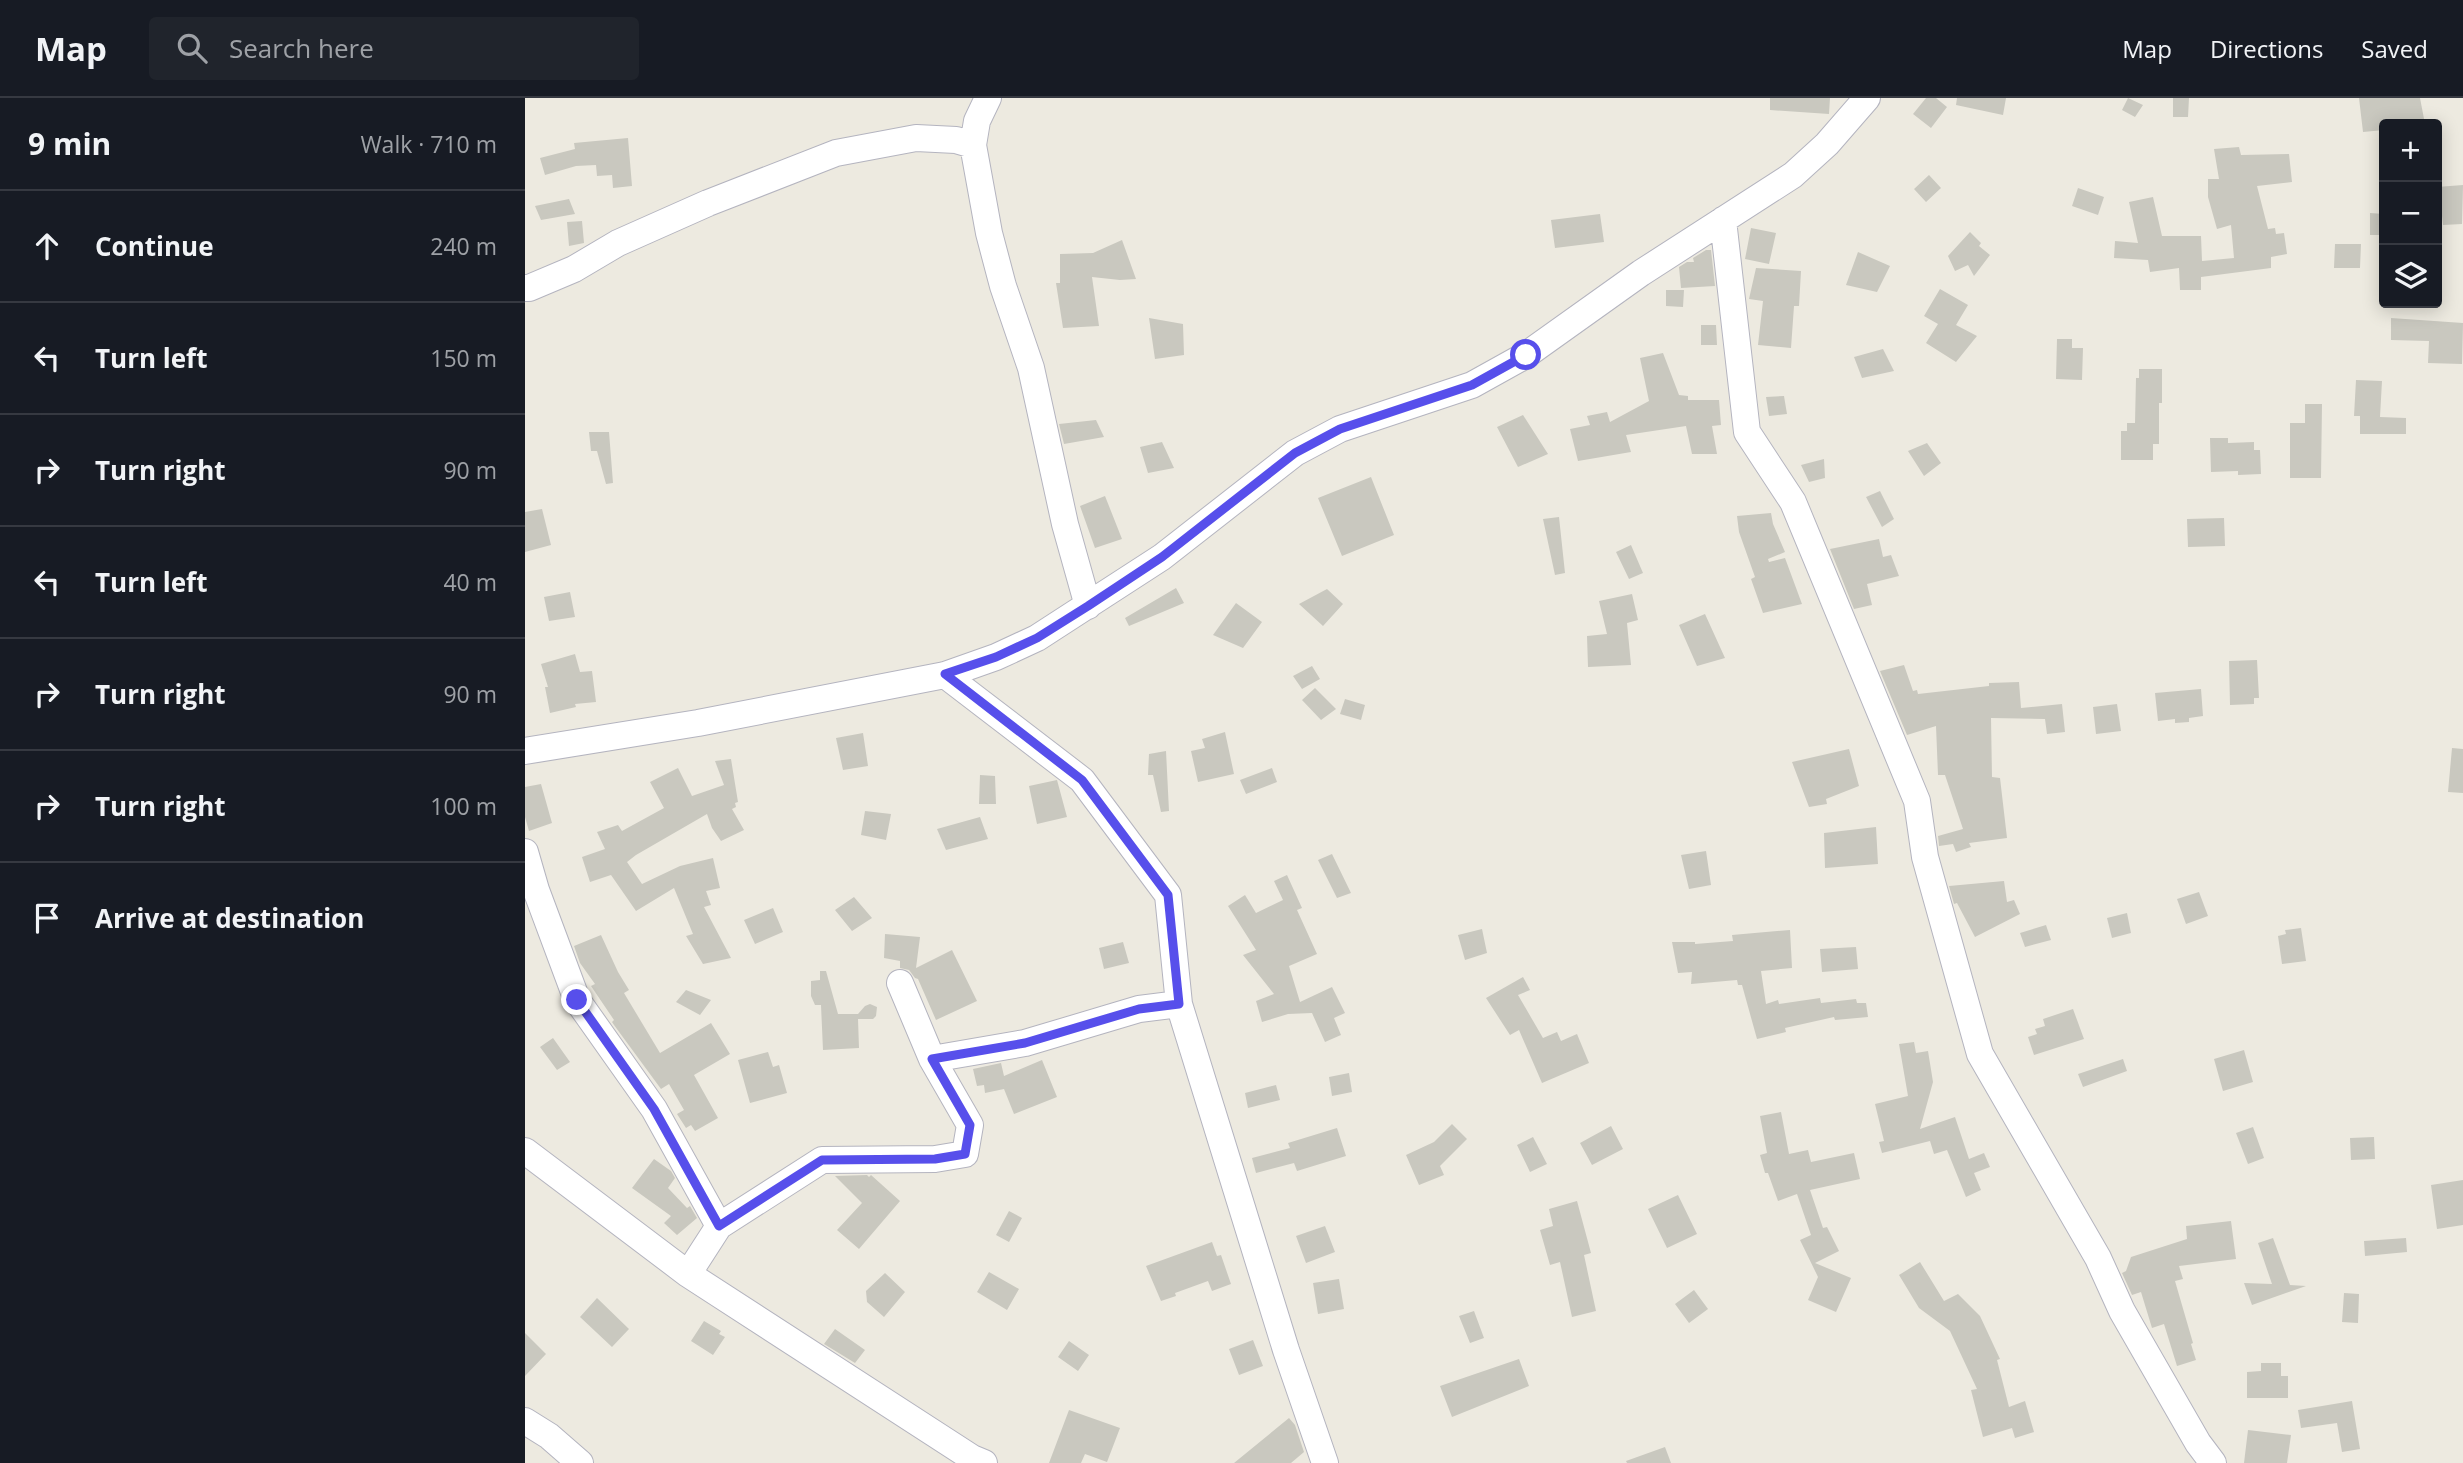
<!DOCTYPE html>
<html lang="en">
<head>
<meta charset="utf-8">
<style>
	body { margin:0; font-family:"Open Sans",sans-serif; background:#20242c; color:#f1f3f6 }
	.controls { position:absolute; right:21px; top:21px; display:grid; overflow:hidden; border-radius:7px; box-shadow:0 4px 18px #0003 }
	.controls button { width:63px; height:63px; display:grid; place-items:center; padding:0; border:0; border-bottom:2px solid #363941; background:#171b24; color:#f1f3f6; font:35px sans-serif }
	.stop { position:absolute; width:21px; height:21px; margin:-16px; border:5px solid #574feb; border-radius:50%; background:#fff }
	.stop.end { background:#574feb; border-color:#fff; box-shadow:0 2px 7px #0008 }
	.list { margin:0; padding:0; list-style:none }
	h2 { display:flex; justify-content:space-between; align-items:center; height:91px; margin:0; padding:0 28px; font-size:30px }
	h2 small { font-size:23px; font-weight:400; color:#9ea1a6 }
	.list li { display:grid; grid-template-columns:46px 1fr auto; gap:21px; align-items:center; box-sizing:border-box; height:112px; padding:0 28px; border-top:2px solid #363941 }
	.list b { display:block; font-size:26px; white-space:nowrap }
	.list em { font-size:23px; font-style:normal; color:#9ea1a6 }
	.icon { flex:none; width:38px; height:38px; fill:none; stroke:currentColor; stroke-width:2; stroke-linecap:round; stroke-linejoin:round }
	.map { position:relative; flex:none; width:1938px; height:1365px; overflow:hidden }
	header { display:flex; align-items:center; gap:42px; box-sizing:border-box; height:98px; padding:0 35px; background:#171b24; border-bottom:2px solid #363941 }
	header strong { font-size:33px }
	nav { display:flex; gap:38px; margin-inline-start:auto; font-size:24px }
	.search { width:490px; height:63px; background:#20242c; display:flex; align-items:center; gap:18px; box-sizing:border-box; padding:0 24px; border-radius:7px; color:#9ea1a6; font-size:26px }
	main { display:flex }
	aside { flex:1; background:#171b24 }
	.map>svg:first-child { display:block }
	.building { fill:#c9c8bf }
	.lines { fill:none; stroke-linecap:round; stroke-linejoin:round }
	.minor-casing { stroke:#b4b4bf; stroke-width:28 }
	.minor { stroke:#fff; stroke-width:26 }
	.route { stroke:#574feb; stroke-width:9 }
</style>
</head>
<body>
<header>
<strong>Map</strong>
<div class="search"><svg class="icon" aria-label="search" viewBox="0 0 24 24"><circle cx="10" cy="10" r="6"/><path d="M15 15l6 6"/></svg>Search here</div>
<nav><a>Map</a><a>Directions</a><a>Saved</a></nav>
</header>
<main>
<aside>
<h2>9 min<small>Walk · 710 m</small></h2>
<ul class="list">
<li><svg class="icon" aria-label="ahead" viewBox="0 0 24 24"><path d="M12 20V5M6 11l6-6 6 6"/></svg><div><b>Continue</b></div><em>240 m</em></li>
<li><svg class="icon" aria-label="left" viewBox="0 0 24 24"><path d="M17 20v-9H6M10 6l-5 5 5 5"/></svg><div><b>Turn left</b></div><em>150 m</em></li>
<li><svg class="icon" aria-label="right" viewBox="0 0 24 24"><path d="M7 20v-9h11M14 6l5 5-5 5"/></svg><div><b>Turn right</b></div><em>90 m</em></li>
<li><svg class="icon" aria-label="left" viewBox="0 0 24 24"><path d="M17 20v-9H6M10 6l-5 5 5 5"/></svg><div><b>Turn left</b></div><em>40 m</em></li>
<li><svg class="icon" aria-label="right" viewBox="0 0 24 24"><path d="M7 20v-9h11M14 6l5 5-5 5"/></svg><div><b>Turn right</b></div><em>90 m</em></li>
<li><svg class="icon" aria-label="right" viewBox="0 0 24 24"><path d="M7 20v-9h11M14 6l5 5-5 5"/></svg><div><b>Turn right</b></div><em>100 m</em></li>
<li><svg class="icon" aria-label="arrive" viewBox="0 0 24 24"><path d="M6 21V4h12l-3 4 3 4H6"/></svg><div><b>Arrive at destination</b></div></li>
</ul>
</aside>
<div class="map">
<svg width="1938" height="1365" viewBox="0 0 1938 1365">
	<rect width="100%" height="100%" fill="#edeae0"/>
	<!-- building -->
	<path class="building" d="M 1245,0 L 1305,0 L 1304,16 L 1245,12 Z
		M 1401,0 L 1411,0 L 1422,9 L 1406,30 L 1388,16 Z
		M 1432,0 L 1481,0 L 1478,17 L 1431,7 Z
		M 1603,0 L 1618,7 L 1610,19 L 1597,12 Z
		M 1648,0 L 1664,0 L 1663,19 L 1648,19 Z
		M 1834,0 L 1895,0 L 1900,26 L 1859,26 L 1859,32 L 1838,34 Z
		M 103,40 L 107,88 L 88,90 L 87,77 L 72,78 L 71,67 L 51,68 L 20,77 L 15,60 L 50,51 L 49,45 Z
		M 1714,49 L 1716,57 L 1764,56 L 1767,84 L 1732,88 L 1743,131 L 1750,130 L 1751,136 L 1759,135 L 1762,156 L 1746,159 L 1746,170 L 1676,179 L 1676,192 L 1655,192 L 1654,170 L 1625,174 L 1623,162 L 1589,160 L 1590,143 L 1613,145 L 1604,104 L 1628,99 L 1637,138 L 1676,138 L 1677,163 L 1709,160 L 1706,127 L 1692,131 L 1683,99 L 1683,81 L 1694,81 L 1689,51 Z
		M 1404,77 L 1416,90 L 1401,104 L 1389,91 Z
		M 1938,87 L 1937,126 L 1918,127 L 1916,109 L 1912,110 L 1912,89 Z
		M 1553,90 L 1579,99 L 1573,117 L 1547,108 Z
		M 44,101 L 50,116 L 16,122 L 10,108 Z
		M 1845,115 L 1859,116 L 1859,137 L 1845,137 Z
		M 1075,116 L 1079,144 L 1030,150 L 1026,122 Z
		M 57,123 L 59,145 L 44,148 L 42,124 Z
		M 1226,130 L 1251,135 L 1244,166 L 1220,161 Z
		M 1445,134 L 1456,145 L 1454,148 L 1465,157 L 1449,178 L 1443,167 L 1430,173 L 1423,158 Z
		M 597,142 L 611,181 L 595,182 L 567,179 L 574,228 L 538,230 L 531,185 L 535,185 L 535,156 L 568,155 Z
		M 1810,146 L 1836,146 L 1835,170 L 1809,170 Z
		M 1181,152 L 1186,152 L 1190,188 L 1156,190 L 1154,169 L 1162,164 L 1169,164 L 1168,160 Z
		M 1333,154 L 1365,168 L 1352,194 L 1321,187 Z
		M 1231,170 L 1276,173 L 1274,208 L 1269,208 L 1266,250 L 1233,247 L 1238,203 L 1224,201 Z
		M 1415,191 L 1443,207 L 1431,227 L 1452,238 L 1431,264 L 1401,245 L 1413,226 L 1399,218 Z
		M 1141,192 L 1159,192 L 1158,209 L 1141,208 Z
		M 624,220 L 658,226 L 659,257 L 630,261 Z
		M 1866,220 L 1938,225 L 1937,266 L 1903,265 L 1904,243 L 1866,242 Z
		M 1176,227 L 1191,227 L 1192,247 L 1176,247 Z
		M 1532,241 L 1547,241 L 1547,250 L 1558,250 L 1557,282 L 1531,281 Z
		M 1358,251 L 1369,273 L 1337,280 L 1329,259 Z
		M 1138,255 L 1154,297 L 1163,298 L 1163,302 L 1194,302 L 1196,327 L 1187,328 L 1192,356 L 1167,356 L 1161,328 L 1101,337 L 1106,354 L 1053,363 L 1045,331 L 1065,327 L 1062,318 L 1082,314 L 1085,324 L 1124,303 L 1115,260 Z
		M 1614,271 L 1637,271 L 1637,305 L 1634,305 L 1634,346 L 1628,346 L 1628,362 L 1596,362 L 1596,333 L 1602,333 L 1602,325 L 1610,325 L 1611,280 L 1614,280 Z
		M 1831,282 L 1857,283 L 1855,319 L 1881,320 L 1881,336 L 1835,336 L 1835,318 L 1829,318 Z
		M 1259,298 L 1262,316 L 1244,318 L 1241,299 Z
		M 1780,306 L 1797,306 L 1796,380 L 1765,380 L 1765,325 L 1780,325 Z
		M 998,317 L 1023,356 L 993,369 L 972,329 Z
		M 571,322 L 579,339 L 539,346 L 534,326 Z
		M 64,334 L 84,334 L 88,385 L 81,386 L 72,353 L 66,353 Z
		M 1685,340 L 1703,340 L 1703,345 L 1729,344 L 1729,352 L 1735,352 L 1736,376 L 1713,377 L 1713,373 L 1686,374 Z
		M 637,344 L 649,370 L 623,375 L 615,349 Z
		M 1402,345 L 1416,365 L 1399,378 L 1383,353 Z
		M 1299,361 L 1300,380 L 1284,384 L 1276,367 Z
		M 846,379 L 869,437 L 817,458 L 793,400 Z
		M 1355,393 L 1369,421 L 1357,429 L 1341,399 Z
		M 580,398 L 597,441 L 570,450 L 555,408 Z
		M 17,411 L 26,447 L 0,454 L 0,414 Z
		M 1246,415 L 1248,426 L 1260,454 L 1243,461 L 1244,464 L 1260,460 L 1277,506 L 1238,515 L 1226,481 L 1230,479 L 1214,434 L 1212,418 Z
		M 1034,419 L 1040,475 L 1030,477 L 1018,421 Z
		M 1699,420 L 1700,448 L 1663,449 L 1662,421 Z
		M 1354,441 L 1358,459 L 1366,457 L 1374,478 L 1342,486 L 1347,507 L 1329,511 L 1305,451 Z
		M 1106,447 L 1118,475 L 1104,481 L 1091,454 Z
		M 651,490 L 659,505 L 604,528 L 600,520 Z
		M 802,491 L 818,506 L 798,528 L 774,506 Z
		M 45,494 L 50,519 L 24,523 L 19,499 Z
		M 1107,496 L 1113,522 L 1102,525 L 1106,567 L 1063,569 L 1062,538 L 1082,536 L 1074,503 Z
		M 711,505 L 737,524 L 718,550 L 688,537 Z
		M 1180,516 L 1200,560 L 1172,568 L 1154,527 Z
		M 50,556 L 55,574 L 67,573 L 71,604 L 50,606 L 51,609 L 25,615 L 20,589 L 23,589 L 16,566 Z
		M 1732,562 L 1734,600 L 1729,600 L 1729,606 L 1705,607 L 1704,563 Z
		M 1379,567 L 1388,593 L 1392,592 L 1393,596 L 1464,588 L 1464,585 L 1494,584 L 1496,610 L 1537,606 L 1540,634 L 1522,636 L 1520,621 L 1466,620 L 1467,679 L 1475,680 L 1482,740 L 1444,745 L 1446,749 L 1431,754 L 1428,746 L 1414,748 L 1413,738 L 1438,731 L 1420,677 L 1413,677 L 1411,628 L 1382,637 L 1355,573 Z
		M 787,568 L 795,581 L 777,591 L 768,578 Z
		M 790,590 L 811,611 L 796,622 L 777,602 Z
		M 1676,591 L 1678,618 L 1664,620 L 1664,624 L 1650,625 L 1650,621 L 1633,623 L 1630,595 Z
		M 820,601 L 840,607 L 836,622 L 815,616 Z
		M 1592,606 L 1596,633 L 1571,636 L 1568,609 Z
		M 700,634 L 709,676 L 673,684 L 666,653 L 680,650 L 677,641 Z
		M 338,635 L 343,668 L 318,672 L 311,640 Z
		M 1927,650 L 1938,651 L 1938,695 L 1923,694 Z
		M 1324,651 L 1334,688 L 1301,701 L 1302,706 L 1284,709 L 1267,664 Z
		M 641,653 L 644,713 L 636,714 L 628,677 L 623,677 L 624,656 Z
		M 206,661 L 213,704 L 210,705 L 211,709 L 207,711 L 219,732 L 196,743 L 187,730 L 182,716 L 111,757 L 102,764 L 117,786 L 155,768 L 188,760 L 195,790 L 181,793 L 186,807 L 179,809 L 206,860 L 178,866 L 161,838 L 168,836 L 149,790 L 111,813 L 86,777 L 65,784 L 57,759 L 80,751 L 72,734 L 93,727 L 97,733 L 139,710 L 125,684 L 153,670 L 167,698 L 199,687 L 190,663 Z
		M 747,670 L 752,684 L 721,696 L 715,682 Z
		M 455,677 L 470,678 L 471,706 L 454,706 Z
		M 532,682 L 542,719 L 512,726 L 504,688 Z
		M 16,686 L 27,725 L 4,733 L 0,719 L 0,689 Z
		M 340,713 L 366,716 L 361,742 L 336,737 Z
		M 455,719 L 463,741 L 421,752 L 412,731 Z
		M 1351,729 L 1353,766 L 1300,770 L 1299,735 Z
		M 1181,753 L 1186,787 L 1164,791 L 1156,757 Z
		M 807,756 L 826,795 L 812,800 L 793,762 Z
		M 762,777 L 777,810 L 772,812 L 792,856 L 764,868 L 775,904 L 807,889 L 820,915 L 809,920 L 816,937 L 800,944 L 787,915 L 763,916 L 737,924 L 731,903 L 749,896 L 718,857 L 731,852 L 703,808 L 720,797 L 731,815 L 758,802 L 749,783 Z
		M 1479,783 L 1482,804 L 1489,802 L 1495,816 L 1450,839 L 1432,805 L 1429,806 L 1424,788 Z
		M 1674,794 L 1683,818 L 1661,826 L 1652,801 Z
		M 329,799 L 347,820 L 327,833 L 310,812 Z
		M 248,810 L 258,834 L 230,846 L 219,822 Z
		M 1602,815 L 1606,835 L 1587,840 L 1582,820 Z
		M 1521,827 L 1526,842 L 1500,849 L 1495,835 Z
		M 1776,830 L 1781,863 L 1757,866 L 1753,838 L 1761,836 L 1760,832 Z
		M 957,831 L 962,855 L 940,862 L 933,837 Z
		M 1265,832 L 1267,870 L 1236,873 L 1241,906 L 1253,902 L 1254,906 L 1295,900 L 1296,905 L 1331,901 L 1332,905 L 1341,905 L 1343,919 L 1310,922 L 1309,919 L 1260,930 L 1261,934 L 1232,941 L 1217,887 L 1213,887 L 1212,882 L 1166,886 L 1167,874 L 1153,875 L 1147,844 L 1170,844 L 1170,846 L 1208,843 L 1207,837 Z
		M 360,836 L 395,839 L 391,870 L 427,852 L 452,903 L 411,922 L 393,881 L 390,880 L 384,872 L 375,870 L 375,863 L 359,860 Z
		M 76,837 L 93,874 L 104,892 L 99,895 L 135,955 L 186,925 L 205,956 L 169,977 L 193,1020 L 170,1033 L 166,1027 L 161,1030 L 152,1016 L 159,1012 L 144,986 L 136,991 L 89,927 L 87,924 L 89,922 L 66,888 L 70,886 L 55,865 L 49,848 Z
		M 598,844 L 604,865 L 579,871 L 574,850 Z
		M 1331,849 L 1333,871 L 1297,874 L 1295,851 Z
		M 295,873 L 301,873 L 313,916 L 333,916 L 340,908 L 345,906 L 352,909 L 351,918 L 348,921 L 333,921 L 334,950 L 298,952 L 296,907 L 290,907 L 286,898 L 286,883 L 295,882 Z
		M 998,879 L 1005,892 L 993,897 L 1018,940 L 1032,934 L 1036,943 L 1052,936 L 1064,965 L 1017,985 L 994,932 L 985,937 L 961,900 Z
		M 161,892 L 186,902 L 175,917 L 151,904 Z
		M 1548,911 L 1559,941 L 1509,957 L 1503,939 L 1512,936 L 1510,931 L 1520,928 L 1518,921 Z
		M 28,940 L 45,964 L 32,972 L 15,949 Z
		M 1389,944 L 1391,955 L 1403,953 L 1408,984 L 1395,1031 L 1430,1019 L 1444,1061 L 1459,1055 L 1465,1069 L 1449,1075 L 1456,1092 L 1441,1099 L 1422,1052 L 1409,1056 L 1405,1043 L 1357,1055 L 1354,1044 L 1359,1043 L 1350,1006 L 1383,998 L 1374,946 Z
		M 1719,952 L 1728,984 L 1698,993 L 1689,961 Z
		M 243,954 L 248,969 L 254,967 L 262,995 L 225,1005 L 213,962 Z
		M 1598,961 L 1602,973 L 1558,989 L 1553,976 Z
		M 517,962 L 532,999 L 489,1016 L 479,991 L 460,995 L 459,987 L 452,988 L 448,971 L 476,965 L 479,978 Z
		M 824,975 L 827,994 L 807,998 L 804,979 Z
		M 751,987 L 755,1002 L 723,1010 L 720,995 Z
		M 1256,1014 L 1264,1056 L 1283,1052 L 1286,1064 L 1329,1055 L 1335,1081 L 1285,1092 L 1298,1130 L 1302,1129 L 1314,1153 L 1290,1165 L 1326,1180 L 1311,1214 L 1283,1202 L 1293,1179 L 1275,1142 L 1286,1137 L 1272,1096 L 1253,1103 L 1243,1075 L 1240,1075 L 1235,1057 L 1242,1055 L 1235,1018 Z
		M 927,1026 L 942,1041 L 915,1068 L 919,1077 L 894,1087 L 881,1057 L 909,1044 Z
		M 1086,1028 L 1098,1051 L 1067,1067 L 1055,1045 Z
		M 1728,1029 L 1739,1060 L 1723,1066 L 1711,1035 Z
		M 812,1030 L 821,1058 L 772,1073 L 769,1065 L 731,1075 L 727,1060 L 765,1050 L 763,1045 Z
		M 1008,1039 L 1022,1066 L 1005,1074 L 992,1047 Z
		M 1849,1039 L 1850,1061 L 1826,1062 L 1825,1040 Z
		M 129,1061 L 146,1073 L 150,1080 L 143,1090 L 162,1110 L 165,1108 L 172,1120 L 152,1137 L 139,1125 L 146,1118 L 107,1090 Z
		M 342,1077 L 344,1079 L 346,1077 L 375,1103 L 334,1151 L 312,1132 L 337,1105 L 310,1078 Z
		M 1938,1082 L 1938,1127 L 1912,1131 L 1906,1087 Z
		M 1153,1097 L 1172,1136 L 1142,1150 L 1123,1111 Z
		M 1052,1103 L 1066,1155 L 1059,1157 L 1071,1213 L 1047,1219 L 1035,1164 L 1025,1167 L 1015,1132 L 1028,1128 L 1024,1111 Z
		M 484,1113 L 497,1120 L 484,1144 L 471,1137 Z
		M 1706,1123 L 1711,1161 L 1654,1168 L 1658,1181 L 1650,1183 L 1668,1245 L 1666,1246 L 1671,1262 L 1652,1268 L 1639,1226 L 1627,1230 L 1616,1194 L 1607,1197 L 1597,1175 L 1601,1173 L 1606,1159 L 1662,1141 L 1661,1128 Z
		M 800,1128 L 810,1154 L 781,1165 L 771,1138 Z
		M 1748,1140 L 1765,1187 L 1781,1188 L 1727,1207 L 1719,1185 L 1747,1186 L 1733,1145 Z
		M 1881,1140 L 1882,1154 L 1840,1158 L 1839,1143 Z
		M 687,1144 L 692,1158 L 696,1157 L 706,1186 L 687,1193 L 683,1183 L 650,1195 L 651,1198 L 636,1203 L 621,1168 Z
		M 1395,1164 L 1419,1203 L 1433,1196 L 1455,1218 L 1475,1261 L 1472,1262 L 1484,1309 L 1500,1303 L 1509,1334 L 1490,1340 L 1487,1330 L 1458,1339 L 1446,1292 L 1452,1291 L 1425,1233 L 1394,1210 L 1374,1177 Z
		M 464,1174 L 494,1191 L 482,1212 L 452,1194 Z
		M 360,1175 L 380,1194 L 359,1219 L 342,1204 L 341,1193 Z
		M 814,1181 L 819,1211 L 793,1216 L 788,1185 Z
		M 1169,1192 L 1183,1211 L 1164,1225 L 1150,1206 Z
		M 1819,1195 L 1834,1196 L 1833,1225 L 1817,1224 Z
		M 72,1200 L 104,1231 L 87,1249 L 55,1219 Z
		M 949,1213 L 959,1240 L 945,1245 L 934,1218 Z
		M 179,1223 L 196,1233 L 194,1236 L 200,1239 L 188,1257 L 166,1243 Z
		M 310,1231 L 340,1252 L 330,1265 L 299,1246 Z
		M 0,1235 L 21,1256 L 0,1278 Z
		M 728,1242 L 738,1268 L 714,1277 L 704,1251 Z
		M 544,1243 L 564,1257 L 553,1273 L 533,1259 Z
		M 994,1261 L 1004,1288 L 927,1319 L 915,1288 Z
		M 1736,1265 L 1756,1265 L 1756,1278 L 1763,1278 L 1763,1300 L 1722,1300 L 1722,1274 L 1736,1273 Z
		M 1827,1303 L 1835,1351 L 1817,1354 L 1812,1325 L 1776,1330 L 1773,1312 Z
		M 544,1312 L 595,1330 L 582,1364 L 560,1356 L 556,1365 L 524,1365 Z
		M 764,1320 L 770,1327 L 779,1354 L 766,1365 L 709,1365 Z
		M 1723,1332 L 1766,1337 L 1762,1365 L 1719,1365 Z
		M 1140,1349 L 1146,1365 L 1102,1365 L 1101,1363 Z"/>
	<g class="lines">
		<defs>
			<path id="minor" d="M 463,0 L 452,23 L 448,47 L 464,135 L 478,188 L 506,270 L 540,426 L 563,508
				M 1198,122 L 1222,334 L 1268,404 L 1392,703 L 1400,759 L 1455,956 L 1573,1160 L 1597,1213 L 1673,1345 L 1688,1365
				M 0,190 L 4,190 L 49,171 L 93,145 L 183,105 L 311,55 L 391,40 L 431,42 L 448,47
				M 420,577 L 557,682 L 643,797 L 654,906 L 761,1252 L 800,1365
				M 0,653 L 173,625 L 420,577 L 471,559 L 512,540 L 637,459 L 770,355 L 815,331 L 947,287 L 1001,257 L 1116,175 L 1268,77 L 1302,46 L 1342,0
				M 0,754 L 11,792 L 52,902 L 129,1011 L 194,1128
				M 407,961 L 500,945 L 614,911 L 654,906
				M 0,1053 L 163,1176 L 447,1360 L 459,1365
				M 163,1176 L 194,1128 L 297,1062 L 410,1061 L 440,1056 L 445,1027 L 407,961 L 375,885
				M 0,1323 L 24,1338 L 55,1365"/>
		</defs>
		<!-- minor casing -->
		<use href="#minor" class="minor-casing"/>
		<!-- minor -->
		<use href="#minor" class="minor"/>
	</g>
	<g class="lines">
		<!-- route -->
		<path class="route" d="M 52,902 L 129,1011 L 194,1128 L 297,1062 L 410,1061 L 440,1056 L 445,1027 L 407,961 L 500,945 L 614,911 L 654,906 L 643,797 L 557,682 L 420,576 L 471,559 L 512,540 L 563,508 L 637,459 L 770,355 L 815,331 L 947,287 L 1001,257"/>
	</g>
</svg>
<div class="controls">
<button>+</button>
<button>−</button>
<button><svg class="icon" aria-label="layers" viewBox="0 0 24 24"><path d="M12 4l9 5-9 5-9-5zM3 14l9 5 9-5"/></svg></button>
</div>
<div class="stop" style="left:1001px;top:257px"></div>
<div class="stop end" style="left:52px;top:902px"></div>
</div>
</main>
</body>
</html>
